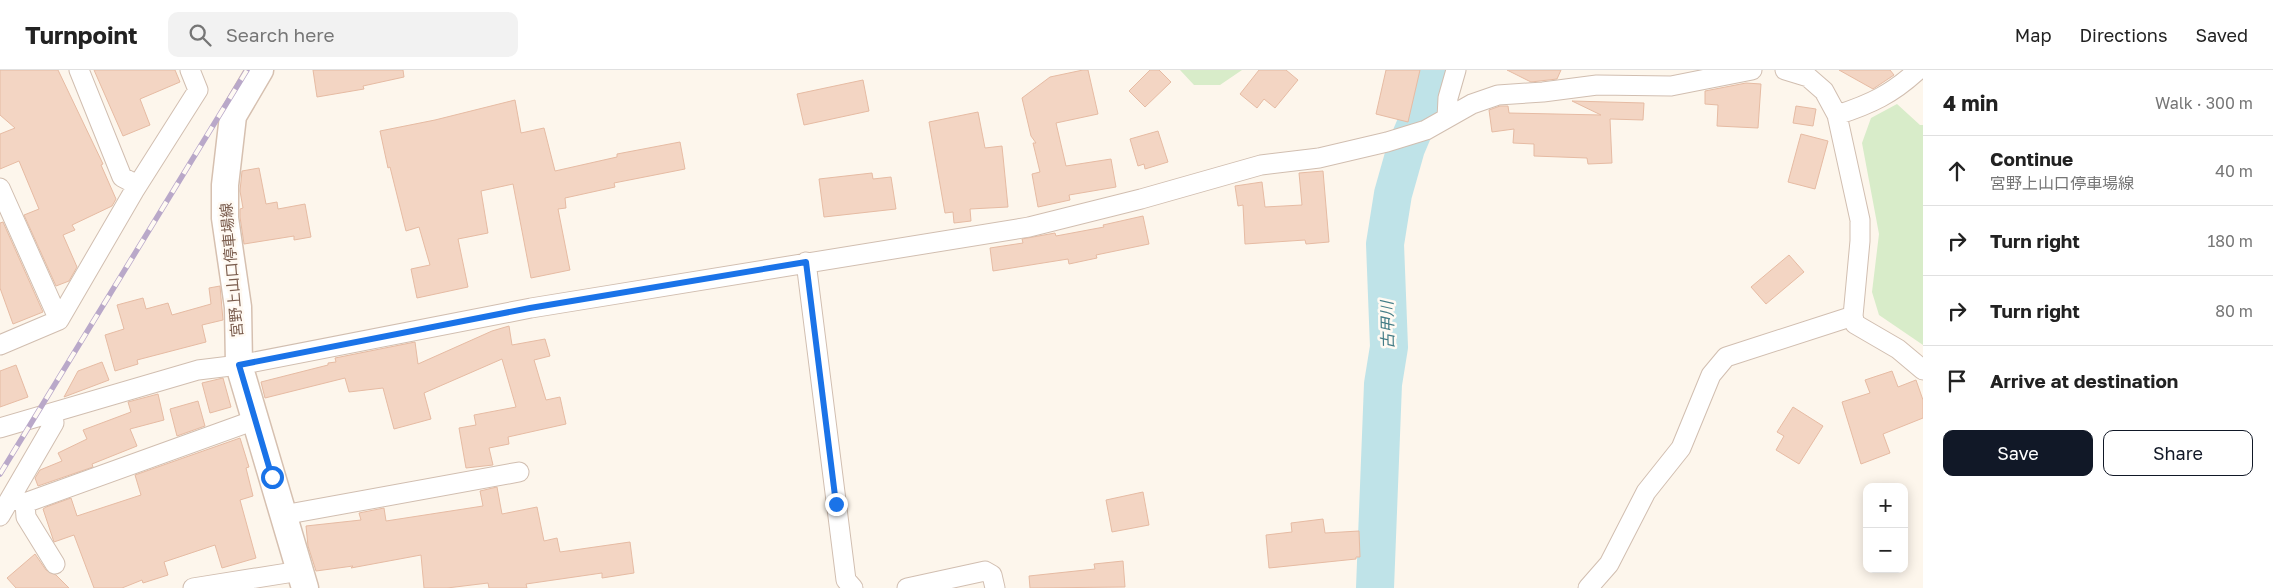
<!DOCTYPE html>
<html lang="en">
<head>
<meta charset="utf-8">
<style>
	body { margin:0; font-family:"Golos Text","Noto Sans JP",sans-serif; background:#f2f2f2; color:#222 }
	.controls { position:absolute; right:15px; bottom:15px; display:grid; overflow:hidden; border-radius:10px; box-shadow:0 2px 12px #0003 }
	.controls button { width:45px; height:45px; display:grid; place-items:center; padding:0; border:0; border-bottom:1px solid #e0e0e0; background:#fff; color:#222; font:25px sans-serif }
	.stop { position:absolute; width:15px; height:15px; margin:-11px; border:4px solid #1a73e8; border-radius:50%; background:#fff }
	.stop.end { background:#1a73e8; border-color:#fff; box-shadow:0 1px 5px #0008 }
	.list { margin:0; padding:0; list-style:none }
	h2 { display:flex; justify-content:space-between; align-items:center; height:65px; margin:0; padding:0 20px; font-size:21px }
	h2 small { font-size:16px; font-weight:400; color:#767676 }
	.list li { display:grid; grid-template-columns:32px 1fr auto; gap:15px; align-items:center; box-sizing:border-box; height:70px; padding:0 20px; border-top:1px solid #e0e0e0 }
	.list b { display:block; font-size:19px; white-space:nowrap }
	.list p { margin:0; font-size:16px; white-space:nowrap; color:#767676 }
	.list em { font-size:16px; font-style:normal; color:#767676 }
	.actions { display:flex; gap:10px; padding:15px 20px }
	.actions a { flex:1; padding:11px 0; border:1px solid #111827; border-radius:10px; text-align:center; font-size:18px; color:#111827 }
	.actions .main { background:#111827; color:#fff }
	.icon { flex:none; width:28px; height:28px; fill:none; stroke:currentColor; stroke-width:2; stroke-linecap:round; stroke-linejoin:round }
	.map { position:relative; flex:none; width:1923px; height:518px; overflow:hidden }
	header { display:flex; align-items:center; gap:30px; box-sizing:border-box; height:70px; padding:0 25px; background:#fff; border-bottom:1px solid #e0e0e0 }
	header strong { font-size:24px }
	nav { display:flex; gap:28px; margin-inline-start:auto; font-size:18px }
	.search { width:350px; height:45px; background:#f2f2f2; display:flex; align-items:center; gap:12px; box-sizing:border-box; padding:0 18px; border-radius:10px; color:#767676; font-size:19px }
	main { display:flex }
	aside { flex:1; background:#fff }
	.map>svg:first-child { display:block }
	.green { fill:#d8ecc9 }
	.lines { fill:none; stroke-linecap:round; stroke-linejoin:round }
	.river { stroke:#bfe3e8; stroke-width:38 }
	.building { fill:#f3d5c3; stroke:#e6bba3 }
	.minor-casing { stroke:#d1beb0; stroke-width:21 }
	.secondary-casing { stroke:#d6c0b0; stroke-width:29 }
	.minor { stroke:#fff; stroke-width:19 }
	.secondary { stroke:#fff; stroke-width:26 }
	.rail-casing { stroke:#b9a8c9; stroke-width:5.5 }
	.rail { stroke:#fffaf3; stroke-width:4; stroke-dasharray:11; stroke-linecap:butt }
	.route { stroke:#1a73e8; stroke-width:6 }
	.labels { text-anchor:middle; stroke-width:5; stroke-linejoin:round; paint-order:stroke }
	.street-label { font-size:15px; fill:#7a5c4d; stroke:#fffaf3 }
	.water-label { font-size:16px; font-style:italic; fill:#437c86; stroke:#fffaf3 }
</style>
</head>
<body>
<header>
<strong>Turnpoint</strong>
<div class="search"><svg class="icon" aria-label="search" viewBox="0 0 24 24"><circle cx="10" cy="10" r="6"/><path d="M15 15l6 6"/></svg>Search here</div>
<nav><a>Map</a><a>Directions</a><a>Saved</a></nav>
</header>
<main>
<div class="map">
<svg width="1923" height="518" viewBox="0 0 1923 518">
	<rect width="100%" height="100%" fill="#fdf6ec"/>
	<!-- green -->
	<path class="green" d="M 1180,0 L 1242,0 L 1220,15 L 1194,15 Z
		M 1897,34 L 1920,55 L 1923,55 L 1923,275 L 1879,245 L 1872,222 L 1879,164 L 1862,73 L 1871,48 Z"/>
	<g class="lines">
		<!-- river -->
		<path class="river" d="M 1375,518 L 1383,314 L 1389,277 L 1385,174 L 1393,124 L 1406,78 L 1439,0"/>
	</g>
	<!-- building -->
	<path class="building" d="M 0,0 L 58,0 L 103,94 L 101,95 L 116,129 L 112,136 L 72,155 L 75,160 L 63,165 L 77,197 L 69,211 L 56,216 L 24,145 L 39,139 L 19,91 L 0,99 L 0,64 L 15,58 L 0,45 Z
		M 94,0 L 175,0 L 180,12 L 140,29 L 150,55 L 123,66 Z
		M 313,0 L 403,0 L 404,7 L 363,16 L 364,19 L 317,27 Z
		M 1083,0 L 1088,0 L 1098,44 L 1056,53 L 1066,96 L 1111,89 L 1116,117 L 1069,125 L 1070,130 L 1038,137 L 1032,104 L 1040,102 L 1033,73 L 1036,73 L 1031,66 L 1022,28 L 1050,7 Z
		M 1150,0 L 1159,0 L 1171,12 L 1145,37 L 1129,21 Z
		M 1259,0 L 1286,0 L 1298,10 L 1275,38 L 1264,29 L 1257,38 L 1240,24 Z
		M 1386,0 L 1420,0 L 1408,52 L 1376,44 Z
		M 1507,0 L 1561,0 L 1557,9 L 1531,12 Z
		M 1839,0 L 1890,0 L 1894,5 L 1873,19 Z
		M 863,10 L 869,41 L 804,55 L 797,24 Z
		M 1746,13 L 1761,14 L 1758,58 L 1717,56 L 1718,35 L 1705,34 L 1705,21 Z
		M 515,30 L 521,63 L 544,58 L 555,101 L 617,87 L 617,84 L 680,72 L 685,99 L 614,113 L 615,117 L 565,128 L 566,138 L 558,139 L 570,200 L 531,208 L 513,114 L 481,121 L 488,163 L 458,169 L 468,217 L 417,228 L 411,199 L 430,195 L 419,157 L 406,161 L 390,97 L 388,98 L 380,61 L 435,50 Z
		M 1572,31 L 1644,33 L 1643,50 L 1610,49 L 1612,93 L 1588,94 L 1587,88 L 1534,86 L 1534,74 L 1513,73 L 1514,59 L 1492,62 L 1489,40 L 1500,36 L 1508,36 L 1509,43 L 1601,45 Z
		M 1796,36 L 1816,39 L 1813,56 L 1793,53 Z
		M 978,42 L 985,78 L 1002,76 L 1008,137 L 970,139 L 971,151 L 954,153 L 953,142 L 945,143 L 929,52 Z
		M 1158,61 L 1168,92 L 1145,99 L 1144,94 L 1138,96 L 1130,69 Z
		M 1801,64 L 1828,71 L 1815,119 L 1788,112 Z
		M 259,98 L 266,134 L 277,132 L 278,139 L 305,134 L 311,167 L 294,170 L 294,166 L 244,174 L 240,147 L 240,139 L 243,138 L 240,121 L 242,101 Z
		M 1323,101 L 1329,172 L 1306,174 L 1305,170 L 1245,174 L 1243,135 L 1238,136 L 1235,116 L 1262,112 L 1265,137 L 1302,135 L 1299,103 Z
		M 872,103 L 873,109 L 891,107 L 896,139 L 824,147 L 819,109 Z
		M 1143,146 L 1149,174 L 1096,185 L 1097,188 L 1069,194 L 1068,189 L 993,201 L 990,178 L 1023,173 L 1022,169 L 1055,163 L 1056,166 L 1104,157 L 1103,155 Z
		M 3,152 L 43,242 L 13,254 L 0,218 L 0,153 Z
		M 1789,185 L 1804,202 L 1766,234 L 1751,217 Z
		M 220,216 L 223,250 L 202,255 L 206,272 L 137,290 L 138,294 L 115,301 L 105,265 L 124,259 L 117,235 L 143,228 L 146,239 L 168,233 L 172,245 L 211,234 L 209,218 Z
		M 509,256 L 512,275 L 545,269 L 550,286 L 534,290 L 546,330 L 560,327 L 566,354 L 508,367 L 509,374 L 489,378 L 493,395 L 466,398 L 459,358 L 476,355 L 474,345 L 516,337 L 502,289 L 424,323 L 431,349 L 394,359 L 383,318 L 349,322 L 345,308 L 265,328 L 261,312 L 328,295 L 328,293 L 336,292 L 335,288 L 415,272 L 418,294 L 492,261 Z
		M 102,292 L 109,310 L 64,327 L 78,301 Z
		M 16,295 L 28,327 L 0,337 L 0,301 Z
		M 1892,301 L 1898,317 L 1916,310 L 1923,330 L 1923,348 L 1883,364 L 1890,383 L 1861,394 L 1842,332 L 1870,323 L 1865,310 Z
		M 223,308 L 231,337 L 210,343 L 202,313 Z
		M 158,324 L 164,350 L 130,359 L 137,376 L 92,394 L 93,397 L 38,416 L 35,408 L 40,400 L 62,391 L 58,383 L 87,369 L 83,360 L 131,342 L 128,332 Z
		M 198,331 L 205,356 L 177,366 L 170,339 Z
		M 1793,337 L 1823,356 L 1799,394 L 1776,380 L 1784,366 L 1777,362 Z
		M 240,368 L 249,397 L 246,398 L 253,426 L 240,430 L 256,488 L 222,498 L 215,475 L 164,492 L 168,505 L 143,513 L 142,510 L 122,518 L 94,518 L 74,465 L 54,472 L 43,439 L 46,437 L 71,428 L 77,446 L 141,425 L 135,405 Z
		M 497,417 L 502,444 L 537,437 L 544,471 L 557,468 L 560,482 L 630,472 L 634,503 L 602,508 L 602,503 L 526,514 L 527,518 L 489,518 L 488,513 L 447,518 L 424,518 L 421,485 L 351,498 L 353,496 L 316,501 L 308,476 L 306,456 L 361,450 L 359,443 L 384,438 L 386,451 L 483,436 L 480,421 Z
		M 1143,422 L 1149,455 L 1112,462 L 1106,430 Z
		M 1323,449 L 1325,463 L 1359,461 L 1360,487 L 1356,487 L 1356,489 L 1269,498 L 1266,465 L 1292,462 L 1291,453 Z
		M 35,484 L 46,500 L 56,505 L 69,518 L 16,518 L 7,508 Z
		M 1123,491 L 1125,517 L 1030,518 L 1029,506 L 1095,499 L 1094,494 Z"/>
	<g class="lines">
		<defs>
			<path id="minor" d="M 79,0 L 122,107 L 137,115
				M 1785,0 L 1808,7 L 1824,21 L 1837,45 L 1860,150 L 1860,171 L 1853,246 L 1855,254 L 1898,279 L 1923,300
				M 1837,45 C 1871,34 1892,24 1918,0
				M 1447,48 L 1448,28 L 1456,0
				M 0,118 L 59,250
				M 806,192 L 846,510 L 853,518
				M 0,275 L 59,250 L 134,121 L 198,20 L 190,0
				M 0,358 L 198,300 L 239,295 L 531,238 L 1029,157 L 1141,129 L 1261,95 L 1319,88 L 1387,72 L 1426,60 L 1472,34 L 1498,25 L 1543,22 L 1597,15 L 1671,16 L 1752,0
				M 11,428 L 25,433 L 255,350
				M 25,433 L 26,447 L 55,494
				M 283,445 L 519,402
				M 0,446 L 54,353 L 53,343
				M 193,518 L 300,501
				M 907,518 L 985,501 L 992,505 L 995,518
				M 1588,518 L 1609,494 L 1646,422 L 1681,378 L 1711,305 L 1726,287 L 1853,246"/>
			<path id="secondary" d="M 260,0 L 233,46 L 225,115 L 225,148 L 238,237 L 239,295 L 305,518"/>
		</defs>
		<!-- minor casing -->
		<use href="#minor" class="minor-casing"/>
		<!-- secondary casing -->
		<use href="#secondary" class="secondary-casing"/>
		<!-- minor -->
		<use href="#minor" class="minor"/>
		<!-- secondary -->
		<use href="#secondary" class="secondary"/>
		<defs>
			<path id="rail" d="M 0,404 L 247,0"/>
		</defs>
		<!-- rail casing -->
		<use href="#rail" class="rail-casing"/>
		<!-- rail -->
		<use href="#rail" class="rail"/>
	</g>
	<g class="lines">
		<!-- route -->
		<path class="route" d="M 272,407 L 239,295 L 530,238 L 806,192 L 836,434"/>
	</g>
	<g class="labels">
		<!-- street labels -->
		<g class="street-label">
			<text transform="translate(232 200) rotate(-95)" y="5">宮野上山口停車場線</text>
		</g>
		<!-- water labels -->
		<g class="water-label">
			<text transform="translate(1387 255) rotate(-91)" y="6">古甲川</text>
		</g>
	</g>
</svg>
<div class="controls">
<button>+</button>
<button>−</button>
</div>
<div class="stop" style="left:272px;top:407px"></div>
<div class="stop end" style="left:836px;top:434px"></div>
</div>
<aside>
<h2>4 min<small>Walk · 300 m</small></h2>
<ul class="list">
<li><svg class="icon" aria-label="ahead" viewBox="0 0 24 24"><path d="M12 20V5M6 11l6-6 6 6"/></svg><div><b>Continue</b><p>宮野上山口停車場線</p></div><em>40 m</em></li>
<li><svg class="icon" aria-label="right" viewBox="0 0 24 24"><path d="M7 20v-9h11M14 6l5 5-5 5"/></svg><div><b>Turn right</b></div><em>180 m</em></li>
<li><svg class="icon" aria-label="right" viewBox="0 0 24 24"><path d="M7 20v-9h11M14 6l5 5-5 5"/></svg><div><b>Turn right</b></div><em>80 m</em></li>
<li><svg class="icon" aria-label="arrive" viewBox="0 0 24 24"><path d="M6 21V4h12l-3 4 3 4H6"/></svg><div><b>Arrive at destination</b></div></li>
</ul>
<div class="actions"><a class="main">Save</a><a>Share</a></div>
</aside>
</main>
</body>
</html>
